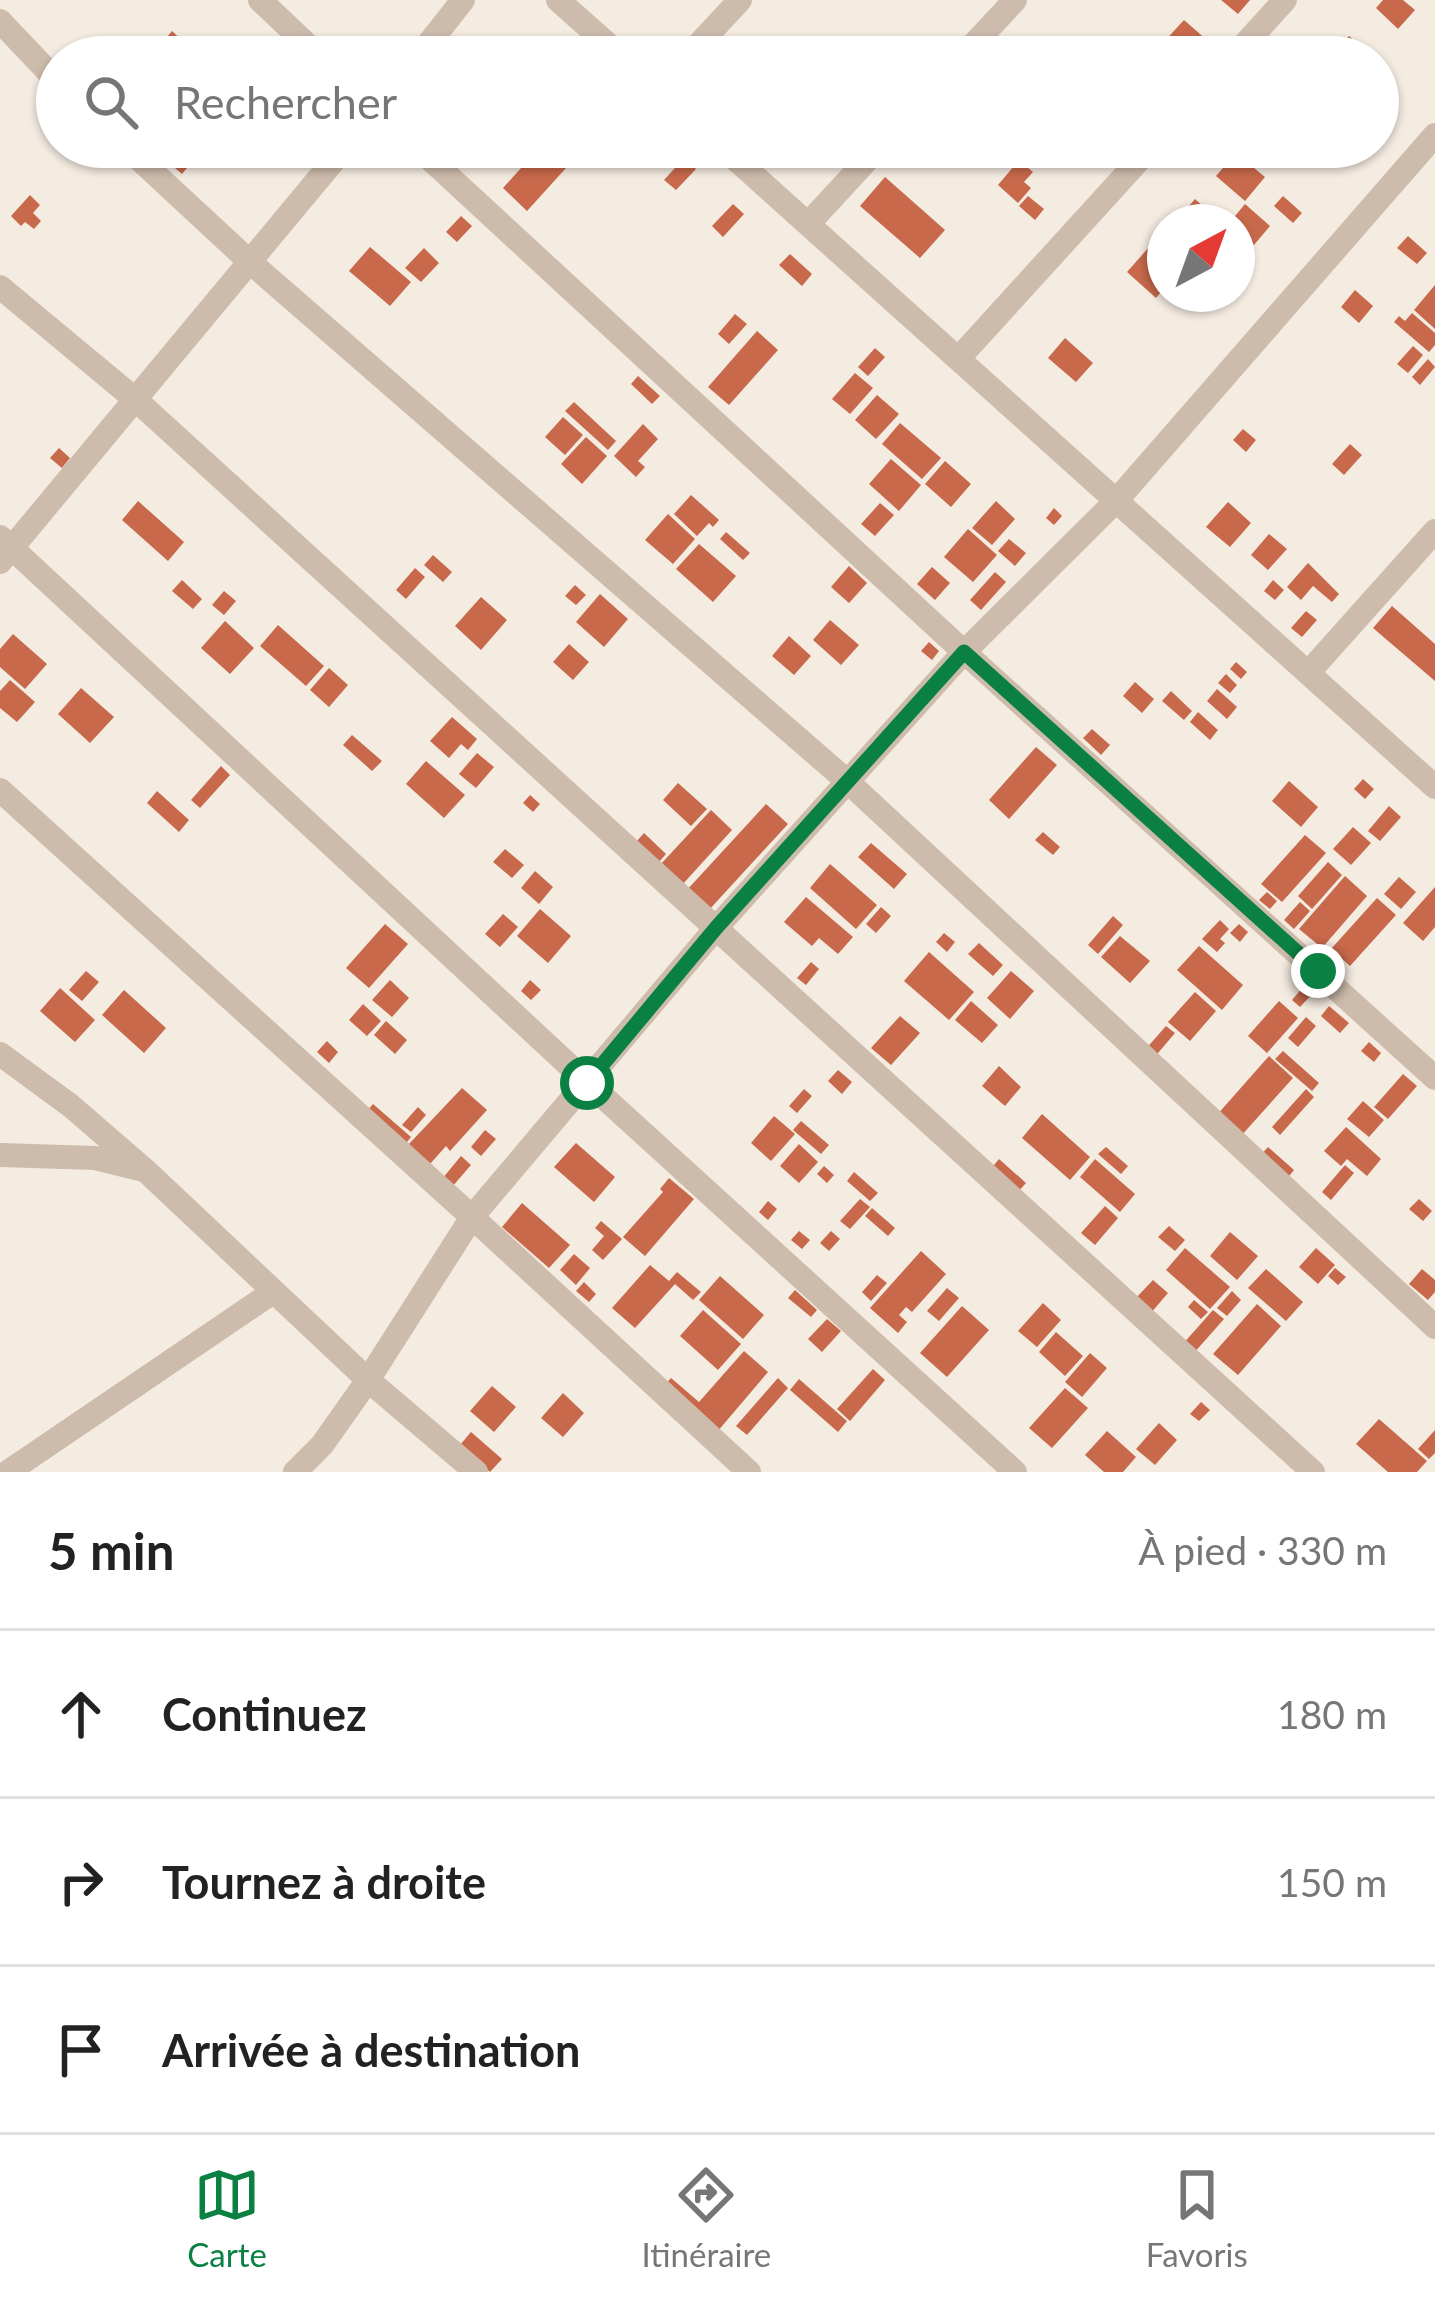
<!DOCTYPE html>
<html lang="fr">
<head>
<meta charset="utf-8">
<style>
	body { margin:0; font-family:Lato,sans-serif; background:#f6f6f6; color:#222 }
	.compass { position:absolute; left:1147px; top:204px; width:108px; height:108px; border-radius:50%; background:#fff; box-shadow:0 3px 9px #0004; rotate:41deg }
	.stop { position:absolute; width:36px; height:36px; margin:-27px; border:9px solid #0b8043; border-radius:50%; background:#fff }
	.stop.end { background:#0b8043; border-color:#fff; box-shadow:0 3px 12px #0008 }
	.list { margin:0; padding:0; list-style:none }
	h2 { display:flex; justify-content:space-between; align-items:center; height:156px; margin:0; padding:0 48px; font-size:51px }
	h2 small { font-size:39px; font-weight:400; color:#767676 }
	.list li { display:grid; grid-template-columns:78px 1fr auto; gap:36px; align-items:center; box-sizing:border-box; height:168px; padding:0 48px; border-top:3px solid #e0e0e0 }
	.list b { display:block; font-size:45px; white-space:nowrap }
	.list em { font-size:39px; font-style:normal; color:#767676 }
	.icon { flex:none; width:66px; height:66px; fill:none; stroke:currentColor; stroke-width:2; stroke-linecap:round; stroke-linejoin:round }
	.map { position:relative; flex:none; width:1435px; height:1472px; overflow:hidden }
	.search { position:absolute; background:#fff; box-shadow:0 3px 9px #0004; left:36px; right:36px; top:36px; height:132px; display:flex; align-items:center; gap:30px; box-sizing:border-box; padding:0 42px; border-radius:66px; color:#767676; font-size:45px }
	.sheet { height:660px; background:#fff }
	nav { display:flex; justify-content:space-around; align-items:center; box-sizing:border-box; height:168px; border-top:3px solid #e0e0e0; background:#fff; font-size:33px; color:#767676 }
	nav a { display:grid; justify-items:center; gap:6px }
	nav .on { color:#0b8043 }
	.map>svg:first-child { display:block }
	.building { fill:#c8694b }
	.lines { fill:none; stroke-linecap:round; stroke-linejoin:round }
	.minor { stroke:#cdbbac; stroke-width:24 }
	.route { stroke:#0b8043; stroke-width:15 }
</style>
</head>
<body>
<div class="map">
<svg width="1435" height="1472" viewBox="0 0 1435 1472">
	<rect width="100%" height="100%" fill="#f4ebe1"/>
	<!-- building -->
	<path class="building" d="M 1221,0 L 1250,0 L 1238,14 Z
		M 1383,0 L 1403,0 L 1415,10 L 1398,29 L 1376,8 Z
		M 1184,20 L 1216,48 L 1208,57 L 1185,57 L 1178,50 L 1173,55 L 1161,45 Z
		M 172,31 L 191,49 L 185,57 L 180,57 L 163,42 Z
		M 1349,36 L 1372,57 L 1330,57 Z
		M 1072,37 L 1095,57 L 1055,57 Z
		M 83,44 L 97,57 L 71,57 Z
		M 169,147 L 174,147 L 192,162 L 182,174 L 161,156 Z
		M 540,147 L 564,147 L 576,157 L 527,211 L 503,188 Z
		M 1236,153 L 1265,177 L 1245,201 L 1216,176 Z
		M 684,158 L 696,169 L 676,190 L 664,180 Z
		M 1019,160 L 1033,172 L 1024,182 L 1031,188 L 1018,203 L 998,185 Z
		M 885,177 L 945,230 L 920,258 L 860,206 Z
		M 30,195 L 40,205 L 33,213 L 41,221 L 34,229 L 25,222 L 21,226 L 11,216 Z
		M 1028,196 L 1044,209 L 1035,220 L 1019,206 Z
		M 1283,196 L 1302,213 L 1293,223 L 1274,206 Z
		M 1195,199 L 1221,222 L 1181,222 L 1178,219 Z
		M 733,204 L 744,214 L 723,237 L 712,226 Z
		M 1245,204 L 1270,226 L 1254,245 L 1237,231 L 1237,222 L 1230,222 Z
		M 461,216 L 472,226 L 457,242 L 446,232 Z
		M 1408,236 L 1427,253 L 1417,264 L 1397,248 Z
		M 1150,246 L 1165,259 L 1165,287 L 1156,298 L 1127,272 Z
		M 370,247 L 411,282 L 390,306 L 349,271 Z
		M 424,248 L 439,263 L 421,282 L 405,268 Z
		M 790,254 L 812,274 L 802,286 L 779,265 Z
		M 1435,285 L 1435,329 L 1414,310 Z
		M 1355,290 L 1373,306 L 1359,323 L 1341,307 Z
		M 1412,313 L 1435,333 L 1435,345 L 1429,352 L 1394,322 L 1399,316 L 1405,321 Z
		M 735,314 L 747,324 L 729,344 L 718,334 Z
		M 757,331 L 778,350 L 729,405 L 708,387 Z
		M 1065,338 L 1093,363 L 1076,382 L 1048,358 Z
		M 1413,346 L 1423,355 L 1408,373 L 1397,364 Z
		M 875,348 L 885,357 L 868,376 L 858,367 Z
		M 1428,359 L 1435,367 L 1420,385 L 1412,377 Z
		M 855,373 L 873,388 L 850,414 L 832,399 Z
		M 638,376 L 660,396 L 652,404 L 631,384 Z
		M 877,395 L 899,414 L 876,439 L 855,420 Z
		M 574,402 L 616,441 L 608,450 L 565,411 Z
		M 563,417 L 583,435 L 565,455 L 545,437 Z
		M 900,423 L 941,458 L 922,479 L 882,444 Z
		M 643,424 L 658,439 L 638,461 L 645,467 L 636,477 L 614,456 Z
		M 1243,429 L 1256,440 L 1246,452 L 1233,440 Z
		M 586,437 L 607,456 L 582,484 L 561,464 Z
		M 1350,444 L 1362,455 L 1344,475 L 1332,464 Z
		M 59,448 L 70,458 L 62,468 L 50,458 Z
		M 891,459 L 921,485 L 899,511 L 869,484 Z
		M 945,461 L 971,484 L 951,507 L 925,484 Z
		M 691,495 L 719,520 L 713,527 L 709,523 L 697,536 L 674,514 Z
		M 138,501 L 184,542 L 168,561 L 122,520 Z
		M 996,501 L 1015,519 L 992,545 L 972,528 Z
		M 1228,502 L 1251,523 L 1230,547 L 1206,527 Z
		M 880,503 L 894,515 L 875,536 L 861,524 Z
		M 1054,508 L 1062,516 L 1054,525 L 1046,518 Z
		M 668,514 L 695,539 L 673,564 L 645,540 Z
		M 968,529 L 997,555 L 973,582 L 944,557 Z
		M 726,532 L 750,553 L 743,560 L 720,539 Z
		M 1269,534 L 1287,549 L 1268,570 L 1251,555 Z
		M 1009,539 L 1026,553 L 1015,566 L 998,551 Z
		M 699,544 L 736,576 L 713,602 L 676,569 Z
		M 433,555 L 452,572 L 443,582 L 424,565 Z
		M 1308,563 L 1339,594 L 1332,602 L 1313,586 L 1301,600 L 1287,587 Z
		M 849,566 L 867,583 L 849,603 L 831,587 Z
		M 932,567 L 950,583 L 935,600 L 917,584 Z
		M 415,568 L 425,577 L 406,599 L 396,590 Z
		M 995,572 L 1006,582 L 981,610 L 970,600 Z
		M 182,580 L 202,599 L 193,609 L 172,591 Z
		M 1273,580 L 1284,590 L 1275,600 L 1264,591 Z
		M 575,585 L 586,595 L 576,605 L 565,596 Z
		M 224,591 L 236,601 L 224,615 L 212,605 Z
		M 600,594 L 628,619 L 604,647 L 576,622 Z
		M 481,597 L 507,620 L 481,650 L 455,626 Z
		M 1392,606 L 1435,644 L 1435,681 L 1373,628 Z
		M 1306,611 L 1317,620 L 1302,637 L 1291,628 Z
		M 830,620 L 859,645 L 841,665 L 813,640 Z
		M 225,621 L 254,648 L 230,674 L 201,648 Z
		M 278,625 L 324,666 L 306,686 L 260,646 Z
		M 13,634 L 47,664 L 25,689 L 0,667 L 0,649 Z
		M 789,636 L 811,656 L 794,675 L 772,656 Z
		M 929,642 L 939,651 L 932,660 L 921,651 Z
		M 569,644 L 589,662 L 573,680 L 553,662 Z
		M 1236,662 L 1247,672 L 1241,679 L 1230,669 Z
		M 329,668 L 348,685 L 329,707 L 310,690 Z
		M 1226,674 L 1237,685 L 1230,693 L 1218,683 Z
		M 10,680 L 35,702 L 17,722 L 0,708 L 0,691 Z
		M 1135,682 L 1154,699 L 1142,713 L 1123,696 Z
		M 81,688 L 114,717 L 90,743 L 58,714 Z
		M 1217,689 L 1237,707 L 1227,719 L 1207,701 Z
		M 1171,691 L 1192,711 L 1184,720 L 1162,701 Z
		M 1198,712 L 1218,730 L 1210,740 L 1190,722 Z
		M 452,717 L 477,739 L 468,750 L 461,744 L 449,758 L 430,741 Z
		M 1092,729 L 1110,745 L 1101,755 L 1083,738 Z
		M 352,735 L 382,761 L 372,771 L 343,745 Z
		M 1036,747 L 1057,765 L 1009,819 L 989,800 Z
		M 477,753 L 494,767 L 476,788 L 459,774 Z
		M 426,761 L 465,795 L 444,818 L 406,784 Z
		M 221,766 L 230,775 L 200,808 L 191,800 Z
		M 1363,779 L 1374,789 L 1365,799 L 1354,789 Z
		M 1289,781 L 1318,807 L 1301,827 L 1272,801 Z
		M 678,783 L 707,809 L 691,826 L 663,800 Z
		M 157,791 L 189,820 L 179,832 L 147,803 Z
		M 530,795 L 540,804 L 533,812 L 523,803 Z
		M 766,804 L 788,824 L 708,911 L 686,891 Z
		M 1389,806 L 1401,817 L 1380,841 L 1368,831 Z
		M 711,810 L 732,830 L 682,885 L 660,865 Z
		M 1353,827 L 1371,843 L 1351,865 L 1333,849 Z
		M 1043,832 L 1060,847 L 1053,855 L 1035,840 Z
		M 644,833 L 666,854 L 658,863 L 636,842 Z
		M 1305,835 L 1326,853 L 1282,902 L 1261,884 Z
		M 871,843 L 907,874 L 894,889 L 858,857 Z
		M 505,849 L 524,865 L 512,878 L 493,862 Z
		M 1328,862 L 1342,875 L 1312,909 L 1298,896 Z
		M 830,864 L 877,905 L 856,929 L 810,888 Z
		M 535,871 L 553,887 L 539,904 L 521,888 Z
		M 1345,876 L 1367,896 L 1322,948 L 1299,929 Z
		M 1399,877 L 1416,892 L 1401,909 L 1384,894 Z
		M 1435,887 L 1435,927 L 1423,941 L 1403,923 Z
		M 1267,892 L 1277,901 L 1270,909 L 1259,900 Z
		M 806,897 L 853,937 L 838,954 L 819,938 L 812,946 L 784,922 Z
		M 1377,898 L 1396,915 L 1350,966 L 1331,949 Z
		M 1300,902 L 1310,911 L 1294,929 L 1284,920 Z
		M 881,907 L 891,916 L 876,933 L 866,924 Z
		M 540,909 L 571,936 L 548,963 L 517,936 Z
		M 503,914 L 518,927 L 500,947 L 485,934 Z
		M 1113,916 L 1123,925 L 1098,954 L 1088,945 Z
		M 1220,920 L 1229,929 L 1220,939 L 1225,943 L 1217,952 L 1202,939 Z
		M 385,924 L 408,944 L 369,988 L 346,968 Z
		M 1239,924 L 1248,932 L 1240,942 L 1230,933 Z
		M 944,933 L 955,942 L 947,952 L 936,942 Z
		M 1120,936 L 1150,961 L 1130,983 L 1101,957 Z
		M 979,943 L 1003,965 L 993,976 L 968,954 Z
		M 1199,946 L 1243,985 L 1222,1010 L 1177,970 Z
		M 929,952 L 974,992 L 949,1020 L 904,981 Z
		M 811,962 L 819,969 L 806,985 L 797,978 Z
		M 86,971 L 99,982 L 82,1001 L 69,990 Z
		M 1011,971 L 1034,991 L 1010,1019 L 987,998 Z
		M 1310,979 L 1319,987 L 1300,1007 L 1292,1000 Z
		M 390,980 L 409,998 L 392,1017 L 372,1000 Z
		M 530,980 L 541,990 L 531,1000 L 521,991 Z
		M 60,988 L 95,1020 L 75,1042 L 40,1011 Z
		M 124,990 L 166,1028 L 144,1053 L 102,1015 Z
		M 1195,992 L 1216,1011 L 1190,1041 L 1168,1022 Z
		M 971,1001 L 998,1025 L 982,1043 L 955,1020 Z
		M 1279,1001 L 1298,1018 L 1267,1053 L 1248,1036 Z
		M 363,1004 L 381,1021 L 367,1036 L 349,1020 Z
		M 1329,1006 L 1349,1023 L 1340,1033 L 1321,1016 Z
		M 900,1016 L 920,1033 L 891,1065 L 871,1048 Z
		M 1306,1017 L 1316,1026 L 1298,1047 L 1288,1038 Z
		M 386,1021 L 407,1040 L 395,1054 L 374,1035 Z
		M 1166,1026 L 1175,1033 L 1153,1059 L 1144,1051 Z
		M 327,1041 L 338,1052 L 329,1063 L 317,1052 Z
		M 1369,1042 L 1381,1053 L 1374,1062 L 1361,1051 Z
		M 1283,1051 L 1319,1083 L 1312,1091 L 1275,1059 Z
		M 1269,1056 L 1293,1078 L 1240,1137 L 1216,1116 Z
		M 999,1066 L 1021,1087 L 1005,1106 L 982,1086 Z
		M 838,1070 L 852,1082 L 842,1094 L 828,1081 Z
		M 1403,1074 L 1417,1086 L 1388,1119 L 1374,1107 Z
		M 462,1088 L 487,1110 L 450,1151 L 446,1146 L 430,1164 L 408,1145 Z
		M 804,1089 L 812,1096 L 797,1113 L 789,1106 Z
		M 1306,1089 L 1314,1097 L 1280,1135 L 1272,1127 Z
		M 1363,1101 L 1384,1120 L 1369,1137 L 1347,1119 Z
		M 373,1104 L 411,1137 L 403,1147 L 365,1113 Z
		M 418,1107 L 426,1115 L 411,1132 L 402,1125 Z
		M 1042,1114 L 1090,1157 L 1070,1180 L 1022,1138 Z
		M 774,1116 L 795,1134 L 771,1161 L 751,1143 Z
		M 801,1121 L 829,1145 L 821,1154 L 793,1130 Z
		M 1346,1127 L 1381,1159 L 1367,1176 L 1347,1159 L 1341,1166 L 1324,1151 Z
		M 485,1130 L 496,1139 L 481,1156 L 471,1147 Z
		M 576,1143 L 615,1177 L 594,1202 L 554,1167 Z
		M 799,1144 L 818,1162 L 799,1183 L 780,1166 Z
		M 1106,1147 L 1128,1166 L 1121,1174 L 1098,1154 Z
		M 1268,1147 L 1294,1170 L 1285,1181 L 1259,1157 Z
		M 461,1156 L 471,1165 L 452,1187 L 442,1179 Z
		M 999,1159 L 1026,1183 L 1017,1193 L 990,1170 Z
		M 1095,1159 L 1135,1194 L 1120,1212 L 1080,1177 Z
		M 1345,1165 L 1354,1173 L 1331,1200 L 1322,1192 Z
		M 824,1166 L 834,1175 L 827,1183 L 817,1174 Z
		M 854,1172 L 878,1193 L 870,1201 L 847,1181 Z
		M 669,1178 L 694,1199 L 645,1256 L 623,1237 L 663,1192 L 660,1189 Z
		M 860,1199 L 870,1207 L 850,1229 L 840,1221 Z
		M 1419,1199 L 1432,1211 L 1423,1221 L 1409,1209 Z
		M 768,1201 L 777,1209 L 768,1220 L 759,1212 Z
		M 522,1203 L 570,1245 L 549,1268 L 502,1227 Z
		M 1105,1206 L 1118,1218 L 1095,1245 L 1081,1233 Z
		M 872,1208 L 895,1228 L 888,1236 L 865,1216 Z
		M 601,1221 L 622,1239 L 603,1260 L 592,1250 L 604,1236 L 595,1228 Z
		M 1169,1226 L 1185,1240 L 1175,1251 L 1158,1237 Z
		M 799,1231 L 810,1240 L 802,1249 L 791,1240 Z
		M 831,1231 L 840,1239 L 829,1251 L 820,1243 Z
		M 1230,1232 L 1258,1256 L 1237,1280 L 1210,1256 Z
		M 1185,1248 L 1230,1287 L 1210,1309 L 1166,1270 Z
		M 1316,1248 L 1335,1265 L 1318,1284 L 1299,1267 Z
		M 921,1251 L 946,1274 L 912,1312 L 906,1307 L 899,1315 L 907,1322 L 898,1333 L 870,1308 Z
		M 574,1254 L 590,1268 L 576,1285 L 560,1270 Z
		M 650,1265 L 669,1281 L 677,1272 L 701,1292 L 693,1300 L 675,1284 L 635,1328 L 612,1308 Z
		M 1335,1268 L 1346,1277 L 1338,1285 L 1328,1276 Z
		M 1266,1269 L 1303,1302 L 1286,1321 L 1248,1288 Z
		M 1422,1269 L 1435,1280 L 1435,1292 L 1428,1300 L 1409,1284 Z
		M 877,1275 L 887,1283 L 871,1301 L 862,1292 Z
		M 720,1276 L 764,1315 L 743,1339 L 699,1300 Z
		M 1153,1280 L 1168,1293 L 1150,1314 L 1134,1300 Z
		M 584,1282 L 596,1294 L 589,1302 L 576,1291 Z
		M 947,1288 L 959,1298 L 939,1321 L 927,1311 Z
		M 795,1290 L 817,1310 L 811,1317 L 788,1298 Z
		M 1232,1291 L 1241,1300 L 1227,1316 L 1217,1308 Z
		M 1194,1300 L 1208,1312 L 1201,1319 L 1188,1307 Z
		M 1043,1303 L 1061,1320 L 1037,1347 L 1018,1331 Z
		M 1257,1304 L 1281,1326 L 1238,1375 L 1213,1354 Z
		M 962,1306 L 989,1330 L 947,1377 L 920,1353 Z
		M 703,1310 L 741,1344 L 718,1370 L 680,1336 Z
		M 1213,1310 L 1224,1319 L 1193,1354 L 1182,1345 Z
		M 827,1319 L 841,1331 L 822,1352 L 808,1339 Z
		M 1056,1332 L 1083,1356 L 1065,1376 L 1039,1352 Z
		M 744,1351 L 768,1372 L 717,1432 L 664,1386 L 671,1378 L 699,1402 Z
		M 1090,1353 L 1107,1368 L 1082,1397 L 1065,1382 Z
		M 873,1369 L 885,1380 L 850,1421 L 837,1409 Z
		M 778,1378 L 788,1388 L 747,1435 L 736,1426 Z
		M 799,1379 L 847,1421 L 838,1432 L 790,1390 Z
		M 492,1386 L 516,1407 L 494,1432 L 470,1411 Z
		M 1065,1388 L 1088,1408 L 1052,1448 L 1029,1428 Z
		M 563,1393 L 584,1413 L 563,1437 L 541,1418 Z
		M 1201,1402 L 1210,1410 L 1199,1421 L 1190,1414 Z
		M 1379,1419 L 1427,1461 L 1417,1472 L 1388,1472 L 1356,1444 Z
		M 1159,1423 L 1177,1440 L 1155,1465 L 1136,1449 Z
		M 1435,1430 L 1435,1453 L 1429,1459 L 1418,1449 Z
		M 1107,1431 L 1136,1457 L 1123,1472 L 1104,1472 L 1085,1455 Z
		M 471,1432 L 502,1459 L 490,1472 L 460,1445 Z"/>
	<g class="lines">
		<!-- minor -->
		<path class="minor" d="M 260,0 L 320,57
			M 558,0 L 622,57
			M 0,21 L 57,81
			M 418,57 L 463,0
			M 687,57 L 740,0
			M 962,57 L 1015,0
			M 1233,57 L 1285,0
			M 126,147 L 250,262 L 847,781 L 1435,1327
			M 417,147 L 964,652 L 1435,1078
			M 722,147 L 1435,787
			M 808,224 L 879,147
			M 0,287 L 136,400 L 1313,1472
			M 958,359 L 1151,147
			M 0,537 L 588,1083 L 1015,1472
			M 0,562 L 345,147
			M 1308,673 L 1435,531
			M 0,790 L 472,1217 L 749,1472
			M 0,1054 L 71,1106 L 145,1170 L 368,1380 L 476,1472
			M 0,1155 L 95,1158 L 140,1169
			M 8,1472 L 273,1292
			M 295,1472 L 322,1445 L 368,1380 L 472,1217 L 716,928 L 964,652 L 1116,501 L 1435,135"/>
	</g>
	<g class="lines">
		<!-- route -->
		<path class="route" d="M 587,1083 L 716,928 L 964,652 L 1318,971"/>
	</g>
</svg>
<svg class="compass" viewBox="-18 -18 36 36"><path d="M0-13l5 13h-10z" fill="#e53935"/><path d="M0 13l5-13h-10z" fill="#767676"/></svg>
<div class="stop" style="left:587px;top:1083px"></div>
<div class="stop end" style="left:1318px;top:971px"></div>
<div class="search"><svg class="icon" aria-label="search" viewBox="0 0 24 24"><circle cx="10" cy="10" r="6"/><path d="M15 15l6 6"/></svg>Rechercher</div>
</div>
<section class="sheet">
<h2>5 min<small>À pied · 330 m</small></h2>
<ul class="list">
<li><svg class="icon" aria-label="ahead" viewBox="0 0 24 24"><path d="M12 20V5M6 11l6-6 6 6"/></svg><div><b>Continuez</b></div><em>180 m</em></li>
<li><svg class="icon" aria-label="right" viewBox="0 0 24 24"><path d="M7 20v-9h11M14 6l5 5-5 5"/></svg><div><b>Tournez à droite</b></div><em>150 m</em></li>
<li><svg class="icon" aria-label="arrive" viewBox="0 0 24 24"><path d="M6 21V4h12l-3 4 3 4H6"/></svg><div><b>Arrivée à destination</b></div></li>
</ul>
</section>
<nav>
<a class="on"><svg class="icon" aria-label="map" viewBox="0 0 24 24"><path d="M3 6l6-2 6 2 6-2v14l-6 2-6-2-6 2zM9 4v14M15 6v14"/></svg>Carte</a>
<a><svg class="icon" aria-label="directions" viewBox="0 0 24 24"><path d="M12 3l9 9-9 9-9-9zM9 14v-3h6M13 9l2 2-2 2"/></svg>Itinéraire</a>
<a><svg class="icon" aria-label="saved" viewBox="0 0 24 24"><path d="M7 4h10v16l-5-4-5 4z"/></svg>Favoris</a>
</nav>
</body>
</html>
